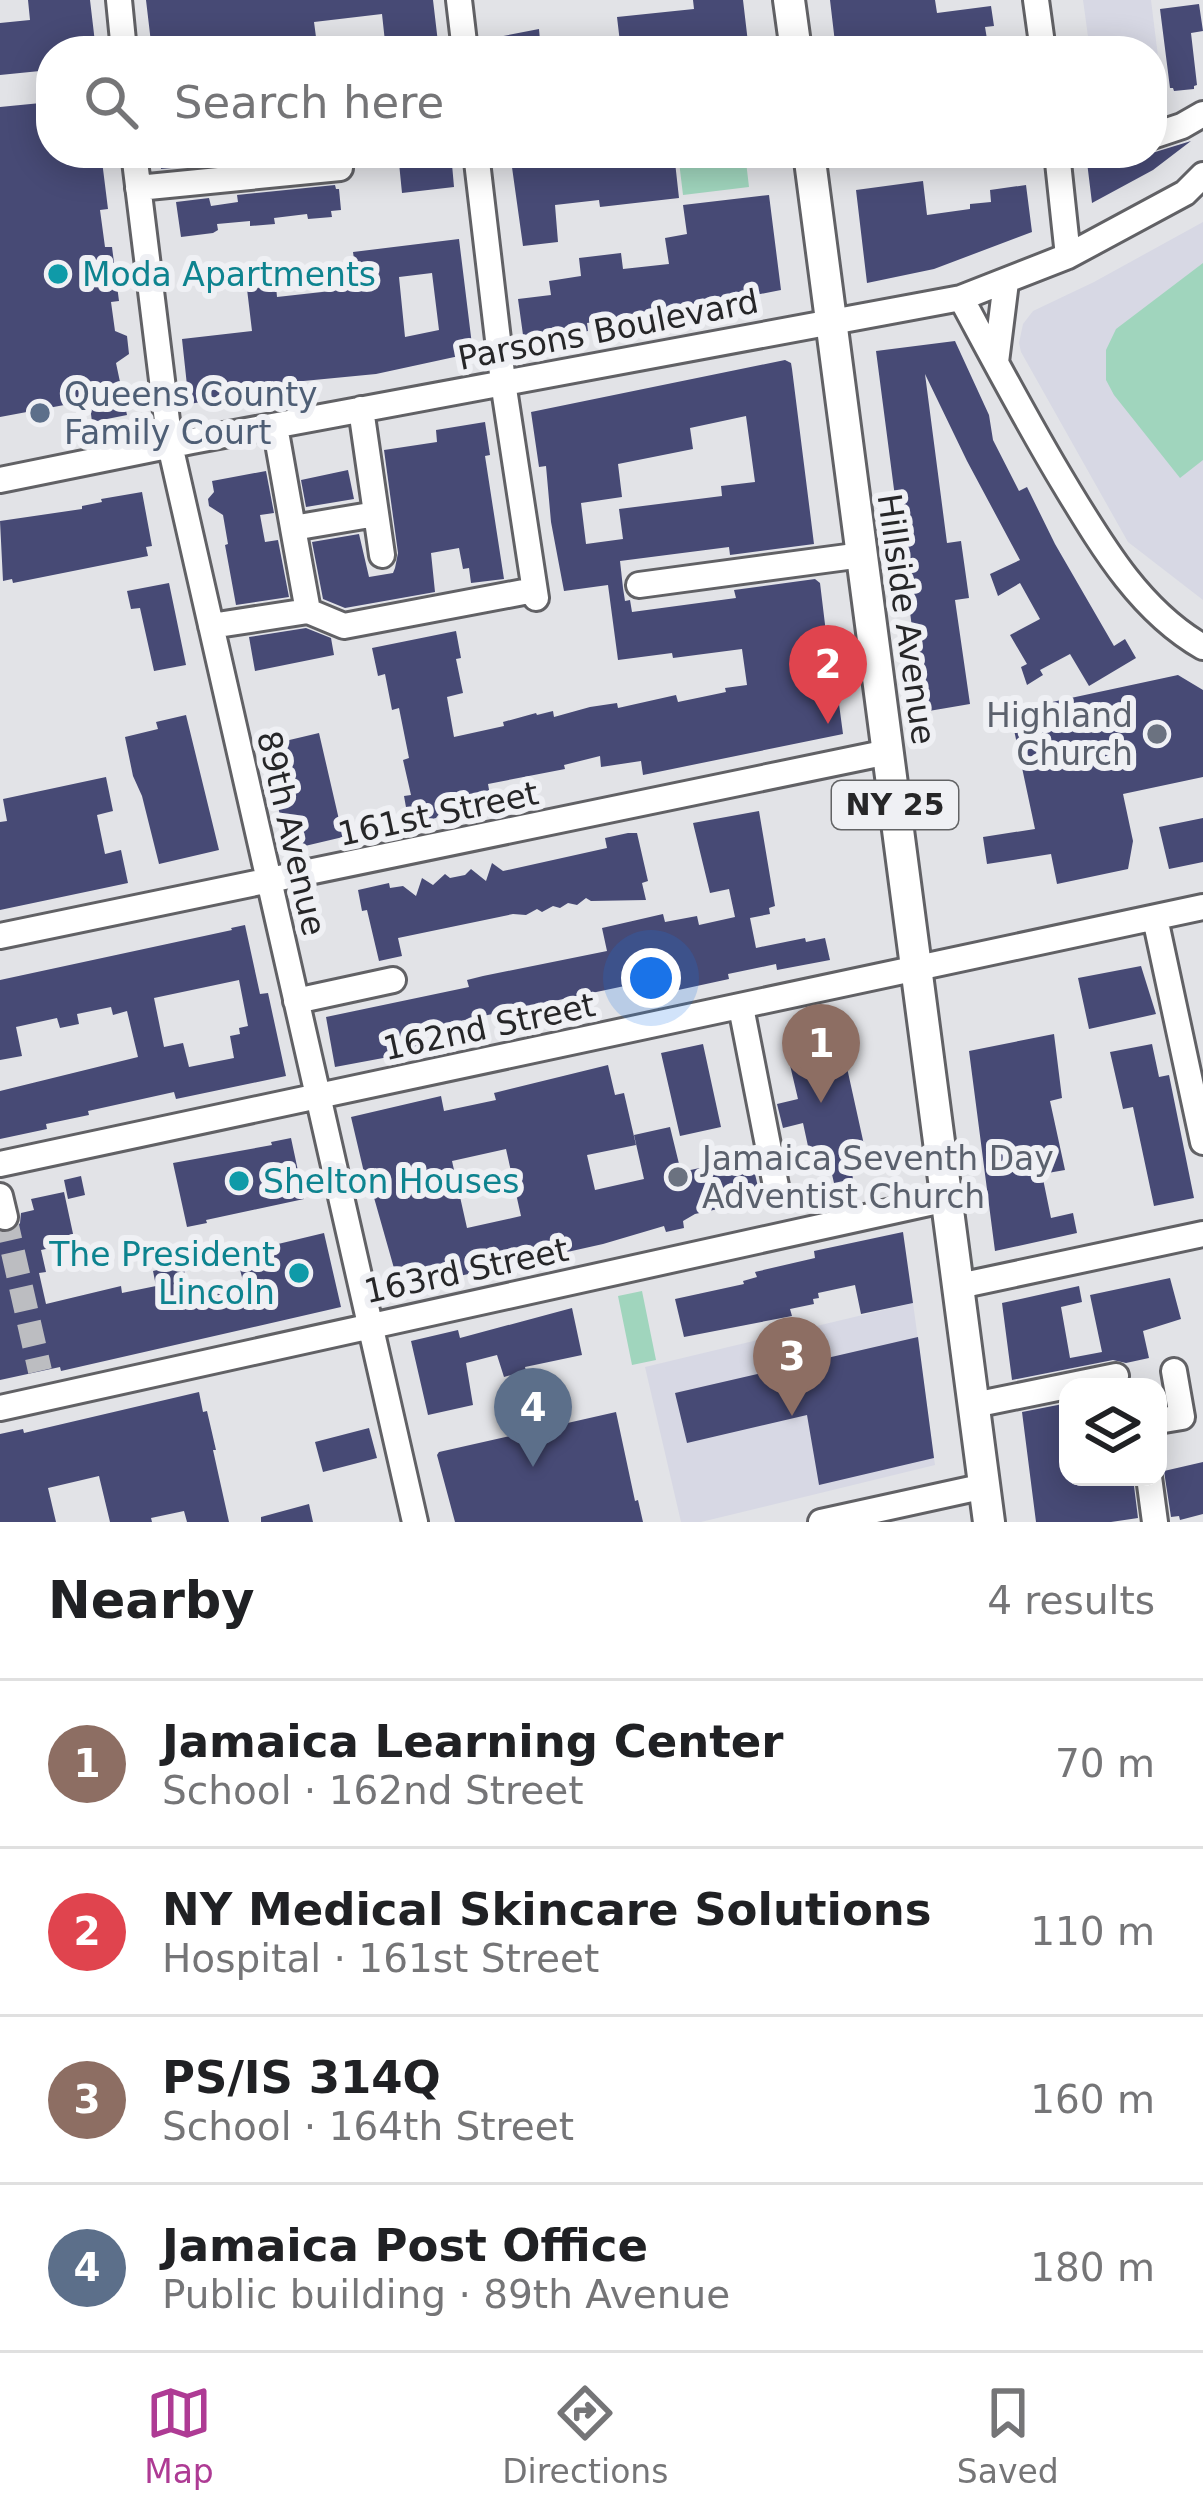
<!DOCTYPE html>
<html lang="en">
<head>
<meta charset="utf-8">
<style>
	body { margin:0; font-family:"DejaVu Sans",sans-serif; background:#f2f2f2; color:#202124 }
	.controls { position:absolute; right:36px; bottom:36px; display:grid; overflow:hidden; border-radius:24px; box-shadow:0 6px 30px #0003 }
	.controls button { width:108px; height:108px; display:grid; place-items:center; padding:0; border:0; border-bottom:3px solid #e0e0e0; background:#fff; color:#202124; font:60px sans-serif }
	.you { position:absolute; left:651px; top:978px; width:42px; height:42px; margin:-30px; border:9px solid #fff; border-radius:50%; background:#1a73e8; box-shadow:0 0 0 18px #1a73e833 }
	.badge { display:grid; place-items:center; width:78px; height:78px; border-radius:50%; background:#ae3b94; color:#fff; font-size:39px; font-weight:700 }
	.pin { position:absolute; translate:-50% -99px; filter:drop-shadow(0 3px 6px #0008) }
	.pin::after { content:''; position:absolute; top:63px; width:42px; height:36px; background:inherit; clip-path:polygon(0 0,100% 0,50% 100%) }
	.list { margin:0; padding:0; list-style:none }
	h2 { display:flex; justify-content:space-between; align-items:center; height:156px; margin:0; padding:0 48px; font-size:51px }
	h2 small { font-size:39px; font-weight:400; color:#757577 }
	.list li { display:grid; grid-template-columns:78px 1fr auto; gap:36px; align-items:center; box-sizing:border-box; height:168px; padding:0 48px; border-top:3px solid #e0e0e0 }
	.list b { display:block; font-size:45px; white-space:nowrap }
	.list p { margin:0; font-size:39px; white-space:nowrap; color:#757577 }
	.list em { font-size:39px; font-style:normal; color:#757577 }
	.icon { flex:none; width:66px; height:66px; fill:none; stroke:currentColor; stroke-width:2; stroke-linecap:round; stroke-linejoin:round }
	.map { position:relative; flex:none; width:1203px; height:1522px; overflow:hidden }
	.search { position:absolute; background:#fff; box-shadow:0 6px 30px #0003; left:36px; right:36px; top:36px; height:132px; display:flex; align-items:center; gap:30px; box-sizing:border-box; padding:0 42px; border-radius:48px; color:#757577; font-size:45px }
	.sheet { height:828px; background:#fff }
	nav { display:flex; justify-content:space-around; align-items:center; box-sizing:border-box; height:168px; border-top:3px solid #e0e0e0; background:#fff; font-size:33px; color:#757577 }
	nav a { display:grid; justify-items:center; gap:6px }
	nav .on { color:#ae3b94 }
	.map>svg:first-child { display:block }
	.built { fill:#d7d8e4 }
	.green { fill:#a0d5bd }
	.building { fill:#474a75; fill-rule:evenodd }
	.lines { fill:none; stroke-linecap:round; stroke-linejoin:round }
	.minor-tunnel { stroke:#bcbdc1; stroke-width:24; stroke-dasharray:24 12; stroke-linecap:butt }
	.minor-casing { stroke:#616165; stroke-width:30 }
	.major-casing { stroke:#616165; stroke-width:36 }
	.minor { stroke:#fff; stroke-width:24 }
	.major { stroke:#fff; stroke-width:30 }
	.culture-dot { fill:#0f9aa8; stroke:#eff0f4; stroke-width:4.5 }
	.service-dot { fill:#5c6f8a; stroke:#eff0f4; stroke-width:4.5 }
	.worship-dot { fill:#6b7280; stroke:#eff0f4; stroke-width:4.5 }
	.labels { text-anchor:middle; stroke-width:12; stroke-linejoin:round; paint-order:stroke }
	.shield { fill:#eff0f4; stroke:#626365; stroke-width:3 }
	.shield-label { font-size:30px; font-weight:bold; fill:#262628 }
	.culture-label { font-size:33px; fill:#0d838f; stroke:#eff0f4; text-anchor:start }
	.street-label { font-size:33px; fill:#262628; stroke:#eff0f4 }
	.service-label { font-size:33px; fill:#4e5e75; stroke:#eff0f4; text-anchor:start }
	.worship-label { font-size:33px; fill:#5b616d; stroke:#eff0f4; text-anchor:end }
</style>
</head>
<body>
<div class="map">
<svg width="1203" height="1522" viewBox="0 0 1203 1522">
	<rect width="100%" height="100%" fill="#e2e3e7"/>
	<!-- built -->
	<path class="built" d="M 1083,0 L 1151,0 L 1164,105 L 1152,106 L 1152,51 L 1090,51 Z
		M 1203,222 L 1203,600 L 1128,542 L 1021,352 L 1019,343 L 1023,324 L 1033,311 L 1094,282 Z
		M 913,1303 L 935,1465 L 701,1522 L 681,1522 L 645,1367 Z"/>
	<!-- green -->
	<path class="green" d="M 678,153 L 745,153 L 749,187 L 683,195 Z
		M 1203,263 L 1203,460 L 1180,478 L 1114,395 L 1106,380 L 1106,350 L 1116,329 Z
		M 642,1291 L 656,1360 L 632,1365 L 618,1296 Z"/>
	<!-- building -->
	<path class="building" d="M 28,0 L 90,0 L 96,51 L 51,51 L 48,53 L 50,70 L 0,75 L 0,23 L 30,20 Z
		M 146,0 L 433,0 L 439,51 L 386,51 L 382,14 L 314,22 L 316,37 L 275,42 L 275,38 L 245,42 L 245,39 L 203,44 L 204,50 L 152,51 Z
		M 693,0 L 743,0 L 749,51 L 621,51 L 617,17 L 694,9 Z
		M 830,0 L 935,0 L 937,13 L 991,6 L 994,26 L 985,27 L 989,51 L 944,51 L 942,40 L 892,47 L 893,51 L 836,51 Z
		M 1199,4 L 1203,31 L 1191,33 L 1197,85 L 1194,86 L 1194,89 L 1174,91 L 1173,88 L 1170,88 L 1160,9 Z
		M 539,29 L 541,51 L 500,51 L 498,37 Z
		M 51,102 L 51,153 L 101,153 L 108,209 L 100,210 L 105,247 L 112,247 L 119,301 L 111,302 L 115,331 L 127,336 L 129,354 L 116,363 L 127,415 L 92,422 L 90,406 L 76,408 L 75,403 L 0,417 L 0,107 Z
		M 1191,141 L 1153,170 L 1092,203 L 1087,162 L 1152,153 Z
		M 160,153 L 252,153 L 253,160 L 161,169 Z
		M 398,153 L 451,153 L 454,187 L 402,193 Z
		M 510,153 L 674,153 L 679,198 L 600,207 L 599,200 L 555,205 L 558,242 L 523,246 Z
		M 923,181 L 927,215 L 970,209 L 970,204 L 991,202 L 990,190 L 1026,185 L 1032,232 L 934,269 L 867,283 L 856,190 Z
		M 335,185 L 336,189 L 339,189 L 341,210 L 331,211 L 332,217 L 308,219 L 307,214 L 274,218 L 275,224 L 250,226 L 250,221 L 217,224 L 218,230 L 213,233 L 181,237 L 176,202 L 209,198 L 211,206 L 238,202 L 237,195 Z
		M 769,195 L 781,290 L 674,311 L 587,323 L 588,331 L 524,342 L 518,299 L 551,295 L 549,281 L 581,276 L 579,258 L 621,253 L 623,269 L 669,264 L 665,238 L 687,234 L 683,205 Z
		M 459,239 L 473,353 L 376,374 L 293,382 L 294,387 L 189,404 L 182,339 L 252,331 L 247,289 L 276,286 L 277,297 L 358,288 L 353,252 ZM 432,273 L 439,330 L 405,337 L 399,277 Z
		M 955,341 L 989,415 L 993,440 L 1019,491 L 1027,487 L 1055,544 L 1114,646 L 1125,639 L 1136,658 L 1089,686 L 1070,654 L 1040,670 L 1043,675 L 1027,685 L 1021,667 L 1027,664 L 1010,635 L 1040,619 L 1020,583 L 998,596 L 990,574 L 1020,560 L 967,461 L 925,374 L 947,543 L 961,541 L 969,598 L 955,600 L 970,704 L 923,712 L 876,351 Z
		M 785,360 L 791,363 L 792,369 L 814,544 L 730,555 L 729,547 L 620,561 L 623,588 L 625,601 L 630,600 L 632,612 L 736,598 L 734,590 L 815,579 L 820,583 L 831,674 L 835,674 L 843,734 L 643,775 L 641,761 L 601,767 L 600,756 L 564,765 L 565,769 L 488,784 L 492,807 L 439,814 L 436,818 L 409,824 L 404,796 L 411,795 L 403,760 L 409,758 L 399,708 L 392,710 L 385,674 L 378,676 L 372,648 L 456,631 L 461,658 L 456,659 L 463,693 L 447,697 L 454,737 L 504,726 L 503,722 L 536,713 L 537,715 L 553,711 L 554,717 L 590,707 L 617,703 L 618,708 L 676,695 L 678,702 L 726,692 L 725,688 L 747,685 L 742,649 L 673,658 L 672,653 L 618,660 L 608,585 L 564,591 L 551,522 L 546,466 L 539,467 L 531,412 ZM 746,416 L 755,482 L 721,486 L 722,496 L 619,509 L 623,539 L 586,544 L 581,503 L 622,497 L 618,464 L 693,449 L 690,428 Z
		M 485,422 L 490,455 L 485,456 L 504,579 L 471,583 L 469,568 L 463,569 L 459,548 L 431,553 L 435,592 L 345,608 L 323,599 L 312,542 L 359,534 L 369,577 L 393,573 L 395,568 L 398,553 L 384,450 L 437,442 L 436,430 Z
		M 348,470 L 354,499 L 306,507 L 301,480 Z
		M 266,471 L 274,513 L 260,515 L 265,542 L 278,540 L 289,597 L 236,605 L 225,545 L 228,544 L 223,515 L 209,506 L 208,499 L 214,492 L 212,481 Z
		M 142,492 L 152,546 L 146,547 L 148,556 L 13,583 L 12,579 L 3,581 L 0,521 L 82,509 L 82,506 L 102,502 L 101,499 Z
		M 169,583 L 186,665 L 154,671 L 140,608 L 131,609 L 127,591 Z
		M 306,628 L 331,638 L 334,655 L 255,671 L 249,637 Z
		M 1178,675 L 1203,690 L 1203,777 L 1123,794 L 1133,841 L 1128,869 L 1057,884 L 1051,854 L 987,864 L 983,837 L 1035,829 L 1010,711 Z
		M 186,715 L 219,850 L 159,864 L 142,796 L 133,776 L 125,737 L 158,729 L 156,722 Z
		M 319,733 L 343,837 L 288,850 L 264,746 Z
		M 106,777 L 113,811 L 97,815 L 105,854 L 121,850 L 128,883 L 0,910 L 0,822 L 7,821 L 3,799 Z
		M 759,811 L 775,906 L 769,908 L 770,914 L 750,918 L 756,948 L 805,938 L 806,942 L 825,938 L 830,960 L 777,970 L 776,964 L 728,974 L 729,979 L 637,999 L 634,984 L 422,1029 L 426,1050 L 335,1067 L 326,1017 L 469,987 L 467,980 L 483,976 L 607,951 L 602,928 L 663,914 L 665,922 L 697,916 L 699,925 L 735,917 L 729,889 L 710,893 L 693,823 Z
		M 1203,818 L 1203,862 L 1169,869 L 1159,827 Z
		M 628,833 L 637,833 L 648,881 L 642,883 L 646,900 L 591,901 L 586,898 L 577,905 L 568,903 L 560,908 L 553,906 L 542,912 L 537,909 L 526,915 L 513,914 L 398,938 L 402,956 L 379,961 L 367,910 L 362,911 L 358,890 L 389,883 L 390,888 L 403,886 L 416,896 L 422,878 L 433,885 L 445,874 L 450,878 L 465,875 L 471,869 L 486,881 L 492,863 L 503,871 L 607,848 L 605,838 Z
		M 245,925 L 260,994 L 268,993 L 286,1076 L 176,1099 L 174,1092 L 88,1111 L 89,1115 L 46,1124 L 47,1129 L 0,1139 L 0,1091 L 138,1057 L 127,1011 L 113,1015 L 111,1007 L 77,1014 L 79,1024 L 60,1028 L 57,1018 L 16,1027 L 22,1056 L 0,1060 L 0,980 L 232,930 L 231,928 ZM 239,980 L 248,1026 L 239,1028 L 240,1034 L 230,1036 L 234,1058 L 189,1067 L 183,1043 L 164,1047 L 154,998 Z
		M 1141,966 L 1156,1014 L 1089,1029 L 1078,978 Z
		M 824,1029 L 826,1039 L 840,1036 L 868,1163 L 851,1167 L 853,1179 L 834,1183 L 831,1170 L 814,1174 L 803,1123 L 783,1128 L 777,1104 L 798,1099 L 786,1048 L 800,1045 L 798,1034 Z
		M 1054,1034 L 1062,1098 L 1050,1101 L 1065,1170 L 1042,1174 L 1051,1218 L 1073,1213 L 1077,1233 L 995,1251 L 969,1051 Z
		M 703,1044 L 721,1127 L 680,1136 L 661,1053 Z
		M 1152,1044 L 1159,1077 L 1169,1075 L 1194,1198 L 1154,1206 L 1133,1107 L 1123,1109 L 1110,1052 Z
		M 608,1065 L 615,1095 L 624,1093 L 636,1145 L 587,1155 L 595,1190 L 644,1179 L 634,1135 L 670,1127 L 681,1172 L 751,1157 L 762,1204 L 742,1208 L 741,1204 L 695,1214 L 683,1221 L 684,1228 L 666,1232 L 664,1226 L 603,1244 L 446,1279 L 447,1282 L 401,1293 L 369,1180 L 366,1181 L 351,1117 L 441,1096 L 444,1111 L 496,1100 L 494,1093 ZM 506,1149 L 521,1216 L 467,1228 L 452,1161 Z
		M 291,1138 L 304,1199 L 206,1220 L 207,1223 L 187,1227 L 173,1163 L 272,1145 L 271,1142 Z
		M 81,1176 L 85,1195 L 68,1199 L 64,1180 Z
		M 64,1192 L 75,1243 L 41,1250 L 46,1272 L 39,1273 L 46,1304 L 121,1286 L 122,1293 L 156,1286 L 153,1271 L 183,1264 L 190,1295 L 227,1286 L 243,1281 L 236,1254 L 324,1233 L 341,1307 L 61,1371 L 60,1367 L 0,1380 L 0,1233 L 15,1230 L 20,1223 L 21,1213 L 34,1210 L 31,1199 Z
		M 903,1232 L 913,1303 L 861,1314 L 855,1285 L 818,1293 L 819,1298 L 813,1299 L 814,1304 L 790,1309 L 792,1316 L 684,1337 L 675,1299 L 744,1284 L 743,1281 L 757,1277 L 755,1272 L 815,1258 L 814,1251 Z
		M 1170,1278 L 1181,1319 L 1143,1331 L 1149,1358 L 1126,1363 L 1113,1360 L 1012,1380 L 1002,1303 L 1079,1286 L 1082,1302 L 1061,1307 L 1070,1358 L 1102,1352 L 1090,1295 Z
		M 572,1308 L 582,1355 L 525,1367 L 526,1371 L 504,1377 L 497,1355 L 466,1363 L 473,1405 L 428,1415 L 411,1341 L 458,1330 L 460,1338 Z
		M 918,1337 L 934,1458 L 819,1485 L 807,1415 L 687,1443 L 675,1393 Z
		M 199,1392 L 203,1412 L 207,1411 L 216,1450 L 213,1450 L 229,1522 L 187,1522 L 184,1511 L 151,1518 L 152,1522 L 110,1522 L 99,1476 L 48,1488 L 56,1522 L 0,1522 L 0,1434 L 23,1429 L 24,1433 Z
		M 1068,1403 L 1068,1477 L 1112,1477 L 1113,1481 L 1133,1478 L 1138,1518 L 1111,1522 L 1036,1522 L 1022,1412 Z
		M 616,1412 L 635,1501 L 638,1500 L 643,1522 L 455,1522 L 437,1455 L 439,1452 Z
		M 369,1428 L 377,1458 L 323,1472 L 315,1442 Z
		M 1203,1462 L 1203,1514 L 1180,1520 L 1179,1516 L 1171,1517 L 1164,1471 Z
		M 309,1504 L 313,1522 L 261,1522 L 261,1517 Z"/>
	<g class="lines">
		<!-- minor-tunnel -->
		<path class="minor-tunnel" d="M 5,1217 L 40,1371"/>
		<defs>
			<path id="minor" d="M 119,0 L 124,51
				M 459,0 L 465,51
				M 1036,0 L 1043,51
				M 1152,136 L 1182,126 L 1203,114
				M 134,153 L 170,445 L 415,1522
				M 476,153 L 503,382 L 536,598
				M 1057,153 L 1068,256
				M 138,188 L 340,168
				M 961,298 C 995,361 1028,424 1065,485 C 1102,546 1140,611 1203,647
				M 996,362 L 1006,282
				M 361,409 L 382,555
				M 275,426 L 293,528
				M 0,480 L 192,441 L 961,298 L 1068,256 L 1185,193 L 1203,175
				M 639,585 L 862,555
				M 308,611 L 293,528 L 376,514
				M 211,626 L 308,611 L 344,626 L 534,590
				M 1155,918 L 1203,1142
				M 0,936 L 888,752
				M 296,1001 L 393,980
				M 741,1007 L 776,1186
				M 0,1164 L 1203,907
				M 0,1196 L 5,1217
				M 959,1286 L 1203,1234
				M 974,1405 L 1116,1376
				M 0,1408 L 947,1199
				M 1158,1421 L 1182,1417 L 1174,1371
				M 1149,1477 L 1155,1522
				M 821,1522 L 985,1486"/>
			<path id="major" d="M 789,0 L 796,51
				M 809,153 L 989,1522"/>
		</defs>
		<!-- minor casing -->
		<use href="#minor" class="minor-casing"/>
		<!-- major casing -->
		<use href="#major" class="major-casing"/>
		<!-- minor -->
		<use href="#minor" class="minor"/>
		<!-- major -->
		<use href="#major" class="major"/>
	</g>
	<!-- markers -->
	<g class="culture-dot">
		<circle cx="58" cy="274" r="12"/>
		<circle cx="239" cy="1181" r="12"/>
		<circle cx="299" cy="1273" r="12"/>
	</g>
	<circle class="service-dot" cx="40" cy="413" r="12"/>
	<g class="worship-dot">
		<circle cx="1157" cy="734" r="12"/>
		<circle cx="678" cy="1177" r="12"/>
	</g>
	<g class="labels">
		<!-- shield labels -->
		<rect class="shield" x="832" y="781" width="126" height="48" rx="9"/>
		<g class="shield-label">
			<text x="895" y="815">NY 25</text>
		</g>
		<!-- culture labels -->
		<g class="culture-label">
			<text x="82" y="286">Moda Apartments</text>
			<text x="263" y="1193">Shelton Houses</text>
			<text x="275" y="1266" text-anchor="end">The President<tspan x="275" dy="38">Lincoln</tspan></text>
		</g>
		<!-- street labels -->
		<g class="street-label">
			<text transform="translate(608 329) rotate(-11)" y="12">Parsons Boulevard</text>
			<text transform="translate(907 619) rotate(82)" y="12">Hillside Avenue</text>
			<text transform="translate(438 813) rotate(-12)" y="12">161st Street</text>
			<text transform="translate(292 833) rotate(77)" y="12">89th Avenue</text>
			<text transform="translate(489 1026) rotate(-12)" y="12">162nd Street</text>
			<text transform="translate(466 1270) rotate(-12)" y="12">163rd Street</text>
		</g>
		<!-- service labels -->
		<g class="service-label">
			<text x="64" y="406">Queens County<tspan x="64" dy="38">Family Court</tspan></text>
		</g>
		<!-- worship labels -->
		<g class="worship-label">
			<text x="1133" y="727">Highland<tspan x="1133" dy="38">Church</tspan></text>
			<text x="702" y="1170" text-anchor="start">Jamaica Seventh Day<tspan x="702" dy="38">Adventist Church</tspan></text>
		</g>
	</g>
</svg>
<div class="controls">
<button><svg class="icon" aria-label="layers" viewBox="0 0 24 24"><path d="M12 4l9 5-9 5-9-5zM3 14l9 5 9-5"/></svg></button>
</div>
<div class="you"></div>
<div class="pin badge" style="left:821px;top:1103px;background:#8d6e63">1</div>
<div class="pin badge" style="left:828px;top:724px;background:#e0444e">2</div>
<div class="pin badge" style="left:792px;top:1416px;background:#8d6e63">3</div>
<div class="pin badge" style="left:533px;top:1467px;background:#5c6f8a">4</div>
<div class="search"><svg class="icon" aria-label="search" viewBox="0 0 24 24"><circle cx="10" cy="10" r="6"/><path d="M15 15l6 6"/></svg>Search here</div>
</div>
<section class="sheet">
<h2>Nearby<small>4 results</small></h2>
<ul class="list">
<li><span class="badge" style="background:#8d6e63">1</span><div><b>Jamaica Learning Center</b><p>School · 162nd Street</p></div><em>70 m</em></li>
<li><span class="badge" style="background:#e0444e">2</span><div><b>NY Medical Skincare Solutions</b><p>Hospital · 161st Street</p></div><em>110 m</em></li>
<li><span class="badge" style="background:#8d6e63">3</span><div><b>PS/IS 314Q</b><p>School · 164th Street</p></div><em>160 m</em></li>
<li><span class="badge" style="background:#5c6f8a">4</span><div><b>Jamaica Post Office</b><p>Public building · 89th Avenue</p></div><em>180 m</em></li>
</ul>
</section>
<nav>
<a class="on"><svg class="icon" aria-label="map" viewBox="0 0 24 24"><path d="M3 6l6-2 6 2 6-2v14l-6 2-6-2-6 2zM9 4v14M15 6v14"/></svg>Map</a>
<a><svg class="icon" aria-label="directions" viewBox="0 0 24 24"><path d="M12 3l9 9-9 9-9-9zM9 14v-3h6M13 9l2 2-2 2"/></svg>Directions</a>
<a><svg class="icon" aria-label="saved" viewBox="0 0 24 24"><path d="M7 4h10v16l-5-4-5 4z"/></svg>Saved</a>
</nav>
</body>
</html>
